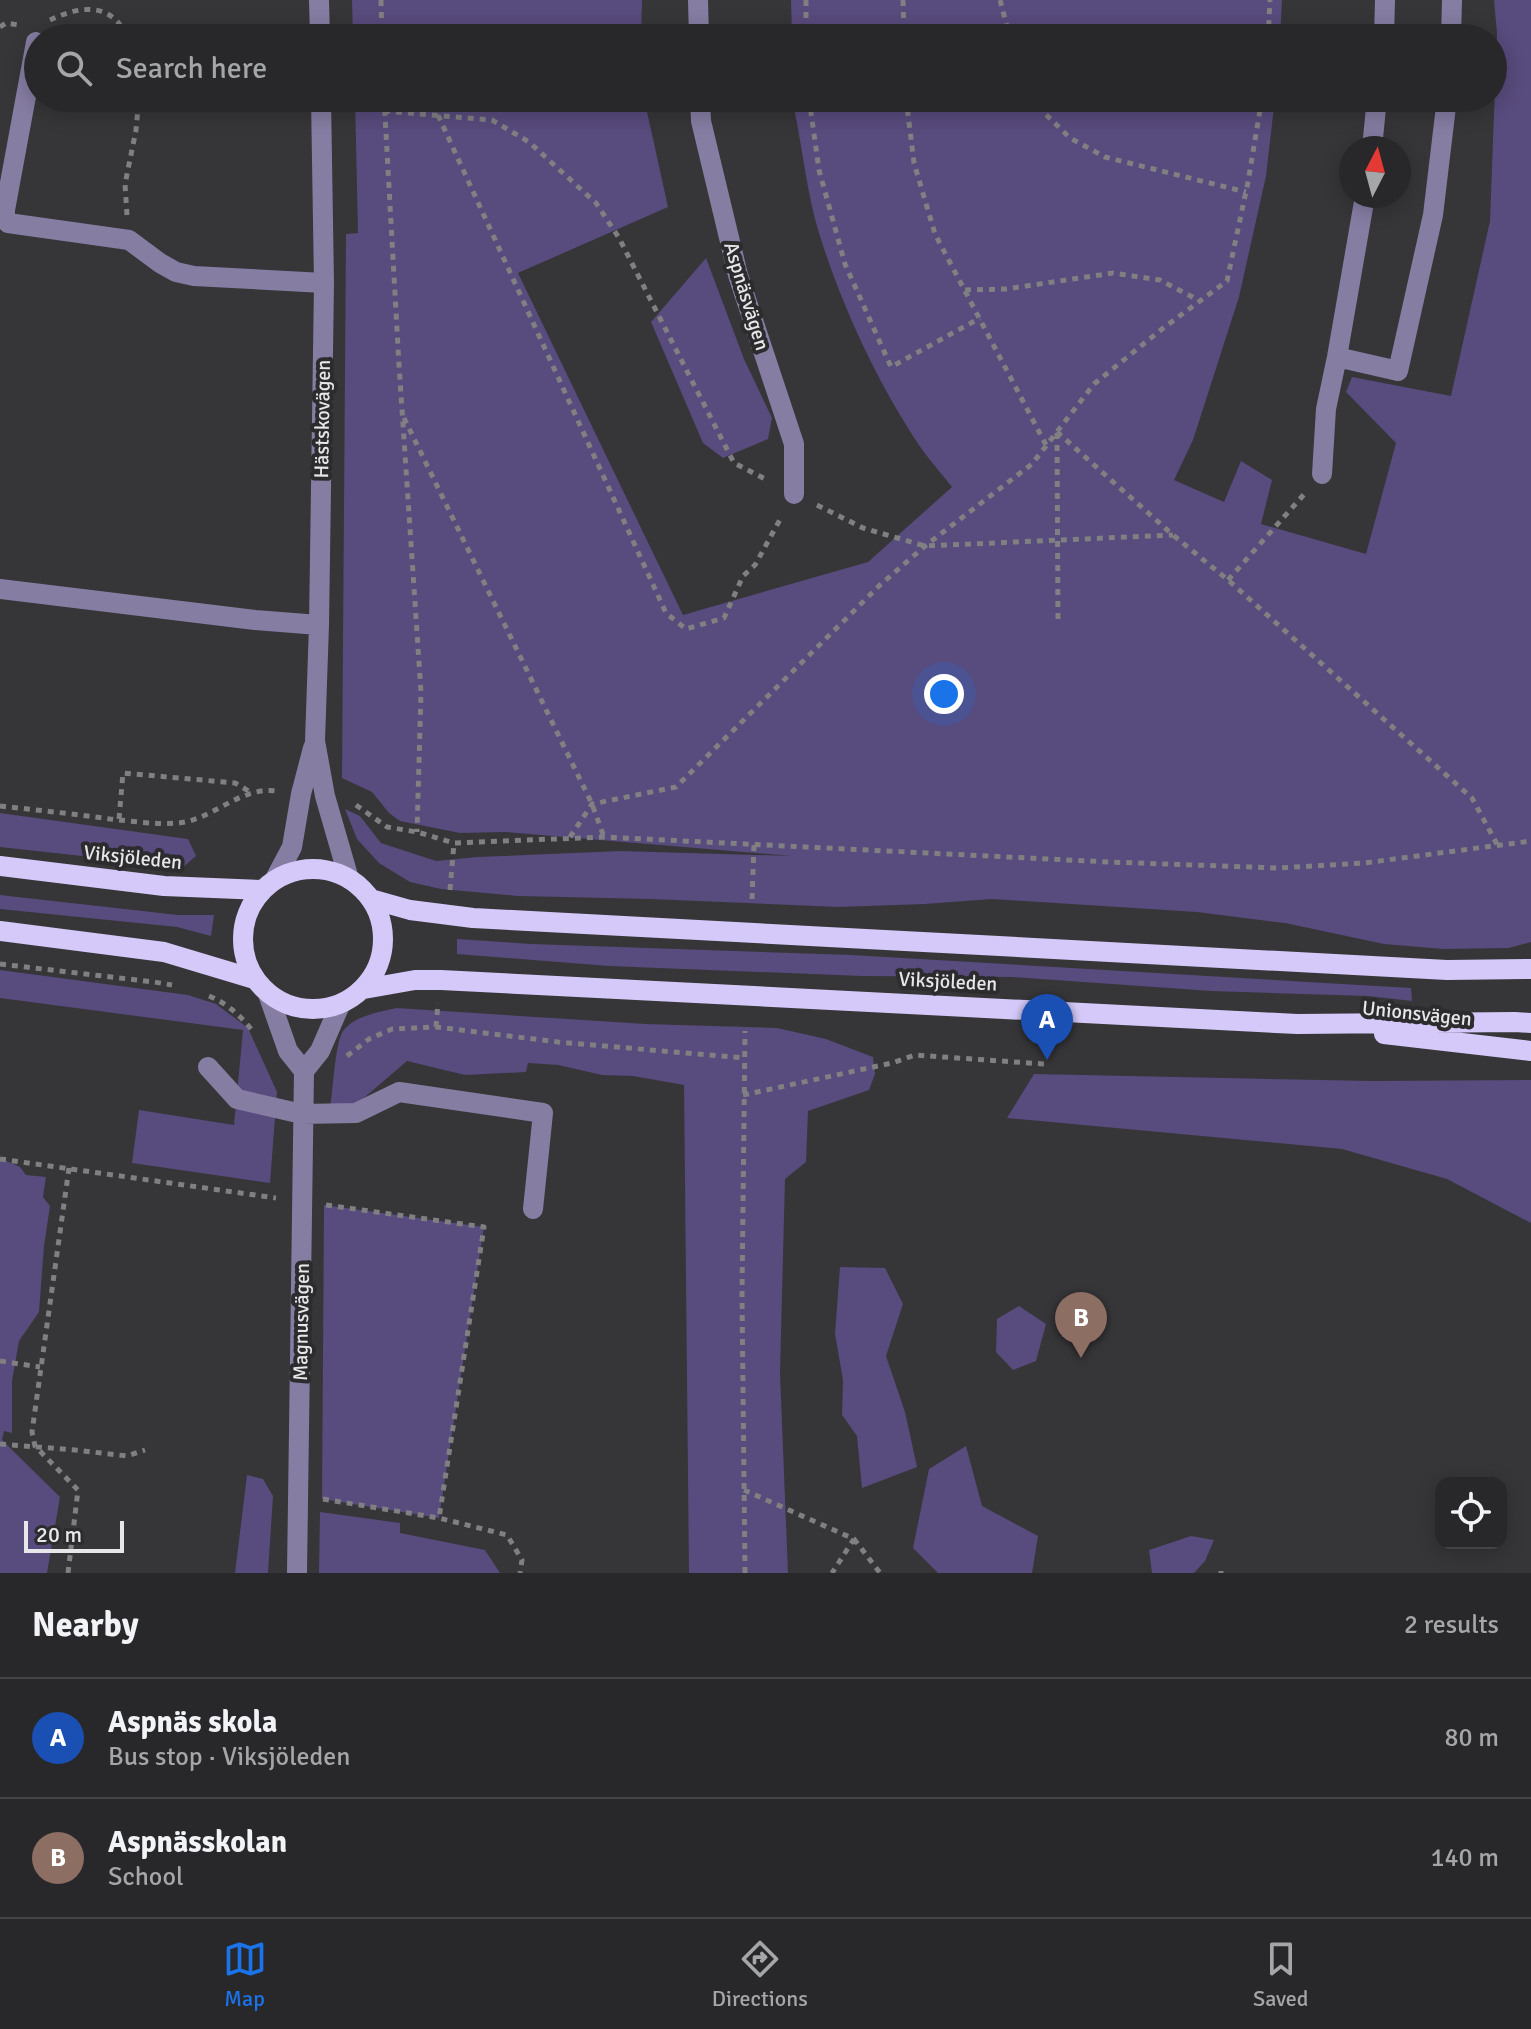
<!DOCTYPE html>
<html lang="en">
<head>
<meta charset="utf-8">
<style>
	body { margin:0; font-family:Signika,sans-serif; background:#303032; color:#f1f3f6 }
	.controls { position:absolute; right:24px; bottom:24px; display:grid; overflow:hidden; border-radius:16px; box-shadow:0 4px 20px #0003 }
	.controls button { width:72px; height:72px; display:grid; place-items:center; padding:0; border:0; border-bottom:2px solid #444447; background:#28282a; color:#f1f3f6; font:40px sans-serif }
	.compass { position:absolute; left:1339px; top:136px; width:72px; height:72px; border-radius:50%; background:#28282a; box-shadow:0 4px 20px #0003; rotate:6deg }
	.scale { position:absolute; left:24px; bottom:20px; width:100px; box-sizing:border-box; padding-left:8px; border:4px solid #e7e6e8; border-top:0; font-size:22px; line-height:28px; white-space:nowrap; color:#e7e6e8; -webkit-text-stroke:6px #2c2b2e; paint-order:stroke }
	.you { position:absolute; left:944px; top:694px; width:28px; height:28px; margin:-20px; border:6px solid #fff; border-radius:50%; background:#1a73e8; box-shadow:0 0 0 12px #1a73e833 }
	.badge { display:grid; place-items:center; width:52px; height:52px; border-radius:50%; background:#1a73e8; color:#fff; font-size:26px; font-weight:700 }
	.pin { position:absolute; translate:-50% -66px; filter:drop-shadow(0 2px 4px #0008) }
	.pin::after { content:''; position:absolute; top:42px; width:28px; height:24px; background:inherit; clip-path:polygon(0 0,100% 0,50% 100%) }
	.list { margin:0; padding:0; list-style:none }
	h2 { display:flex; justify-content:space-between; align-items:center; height:104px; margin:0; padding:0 32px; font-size:34px }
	h2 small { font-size:26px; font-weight:400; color:#a5a6a8 }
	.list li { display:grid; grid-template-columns:52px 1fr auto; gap:24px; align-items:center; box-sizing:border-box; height:120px; padding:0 32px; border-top:2px solid #444447 }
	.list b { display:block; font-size:30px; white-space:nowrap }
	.list p { margin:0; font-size:26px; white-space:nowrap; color:#a5a6a8 }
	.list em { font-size:26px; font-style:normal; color:#a5a6a8 }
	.icon { flex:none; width:44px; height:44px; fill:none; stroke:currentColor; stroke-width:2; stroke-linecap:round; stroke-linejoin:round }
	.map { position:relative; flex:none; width:1531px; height:1573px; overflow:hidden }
	.search { position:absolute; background:#28282a; box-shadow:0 4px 20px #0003; left:24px; right:24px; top:24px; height:88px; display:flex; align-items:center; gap:20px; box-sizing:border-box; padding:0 28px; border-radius:44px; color:#a5a6a8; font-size:30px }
	.sheet { height:344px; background:#28282a }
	nav { display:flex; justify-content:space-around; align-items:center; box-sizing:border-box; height:112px; border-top:2px solid #444447; background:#28282a; font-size:22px; color:#a5a6a8 }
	nav a { display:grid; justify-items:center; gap:4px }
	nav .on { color:#1a73e8 }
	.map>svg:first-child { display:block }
	.green { fill:#584b7d }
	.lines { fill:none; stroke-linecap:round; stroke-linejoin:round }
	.path { stroke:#807f82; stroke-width:5; stroke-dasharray:6 6; stroke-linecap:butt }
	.minor { stroke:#867da3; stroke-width:20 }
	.major { stroke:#d4c9f8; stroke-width:20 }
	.labels { text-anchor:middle; stroke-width:8; stroke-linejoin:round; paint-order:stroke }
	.street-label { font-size:20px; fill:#e7e6e8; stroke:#2c2b2e }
</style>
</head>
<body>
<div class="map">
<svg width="1531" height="1573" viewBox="0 0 1531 1573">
	<rect width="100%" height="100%" fill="#363538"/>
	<!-- green -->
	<path class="green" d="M 352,0 L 642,0 L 641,38 L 353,38 Z
		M 791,0 L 1282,0 L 1280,38 L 792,38 Z
		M 1494,0 L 1531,0 L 1531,942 L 1509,948 L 1443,949 L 1384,944 L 1285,923 L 1197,912 L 992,899 L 925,904 L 838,907 L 650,899 L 518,896 L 441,889 L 410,882 L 379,863 L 357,839 L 345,809 L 360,816 L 381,843 L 436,861 L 477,857 L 621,851 L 792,856 L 506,832 L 460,833 L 400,821 L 389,813 L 372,792 L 342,778 L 346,234 L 358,233 L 355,98 L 644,98 L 668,207 L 518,273 L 683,615 L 868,562 L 952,487 C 942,474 931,462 921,448 C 878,384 842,307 819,233 C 807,194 803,152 795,113 L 794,98 L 1275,98 L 1266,176 L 1239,297 L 1193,440 L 1174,480 L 1224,502 L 1241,461 L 1272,480 L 1261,524 L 1366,554 L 1396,443 L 1346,392 L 1352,377 L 1451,396 L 1490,221 L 1497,33 Z
		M 706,258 L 744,359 L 772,418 L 768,439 L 723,458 L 703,443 L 651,322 Z
		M 0,813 L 188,839 L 196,856 L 183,867 L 0,847 Z
		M 0,895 L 178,915 L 214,915 L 211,936 L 177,927 L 0,909 Z
		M 457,939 L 532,944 L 852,955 L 1411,988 L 1412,1001 L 1368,996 L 1211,991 L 1012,977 L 862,976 L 609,966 L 457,954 Z
		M 0,970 L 188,995 L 216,1004 L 248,1028 L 277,1092 L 270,1183 L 132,1163 L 139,1110 L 234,1125 L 243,1030 L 0,998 Z
		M 396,1008 L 646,1024 L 777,1028 L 826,1039 L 873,1057 L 875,1074 L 869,1090 L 808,1111 L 806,1162 L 785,1179 L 780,1373 L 788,1573 L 689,1573 L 684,1085 L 633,1076 L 602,1075 L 558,1065 L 528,1063 L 526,1072 L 465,1075 L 407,1061 L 351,1109 L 330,1108 C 333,1091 335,1043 343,1031 C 354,1016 379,1012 396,1008 Z
		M 1034,1074 L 1372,1081 L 1531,1080 L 1531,1223 L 1447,1179 L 1342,1149 L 1007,1118 Z
		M 0,1158 L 20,1167 L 26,1175 L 46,1177 L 43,1197 L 50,1206 L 44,1246 L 39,1312 L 19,1341 L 12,1381 L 12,1433 L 4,1431 L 2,1440 L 60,1497 L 47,1573 L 0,1573 Z
		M 324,1205 L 484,1227 L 439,1518 L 322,1499 Z
		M 840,1267 L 885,1268 L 903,1304 L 886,1356 L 905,1412 L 917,1467 L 862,1488 L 857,1436 L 842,1415 L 843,1380 L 835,1334 Z
		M 1019,1306 L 1046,1324 L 1036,1361 L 1013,1370 L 996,1352 L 997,1319 Z
		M 966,1446 L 982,1506 L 1038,1536 L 1032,1573 L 938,1573 L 913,1548 L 929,1469 Z
		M 247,1475 L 263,1479 L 273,1496 L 268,1573 L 235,1573 Z
		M 320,1512 L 400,1523 L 400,1533 L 485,1550 L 500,1573 L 319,1573 Z
		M 1191,1536 L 1214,1540 L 1205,1561 L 1194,1573 L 1152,1573 L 1149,1550 Z"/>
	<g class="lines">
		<!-- path -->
		<path class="path" d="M 381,0 L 382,38
			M 806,0 L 806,38
			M 903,0 L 904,38
			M 1000,0 L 1010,38
			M 50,20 C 71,10 98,2 117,21 C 121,25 124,33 126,38
			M 0,27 L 6,23 L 19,25
			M 1268,38 L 1270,0
			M 384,98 L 399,365 L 421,692 L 417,832
			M 809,98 L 819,170 L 845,264 L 891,367 L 980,318
			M 906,98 L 914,163 L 935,234 L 1046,445
			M 1029,98 L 1070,138 L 1105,157 L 1246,192
			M 384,111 L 492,120 L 529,142 L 596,203 L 619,238 L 734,463 L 769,481
			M 438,115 L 666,613 L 686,629 L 724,618 L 743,576 L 755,565 L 782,516
			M 127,215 L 125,184 L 136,130 L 139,98
			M 965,290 L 1006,289 L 1113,273 L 1160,280 L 1200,301
			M 404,418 L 592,804 L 604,837
			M 1057,432 L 1173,535 L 1228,580 L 1472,798 L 1498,846
			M 1057,433 L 1058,625
			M 817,505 L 863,528 L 925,546 L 1173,535
			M 1228,580 L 1307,491
			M 356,805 L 387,827 L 417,832 L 454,843 L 604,837 L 1109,862 L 1279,868 L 1364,863 L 1531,841
			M 0,806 C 37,810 74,814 110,819 C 132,821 156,825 178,823 C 213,820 240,786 276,791
			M 119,819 L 123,773 L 235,783 L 252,793
			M 570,837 L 592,804 L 676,787 L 880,585 L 925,546 L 1032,464 L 1094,384 L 1162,329 L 1227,281 L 1248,182 L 1262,98
			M 450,890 L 454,843
			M 752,899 L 754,845
			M 0,964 L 154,982 L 172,985
			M 209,996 C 226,1003 239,1014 251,1029
			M 436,1027 L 438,1003
			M 347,1056 L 369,1039 L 392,1029 L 436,1027 L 558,1042 L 744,1058
			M 743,1095 L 892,1063 L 915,1055 L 1044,1064
			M 0,1159 L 276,1198
			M 326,1205 L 484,1227 L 439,1518
			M 0,1361 L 40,1367
			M 0,1444 L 75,1450 L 127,1456 L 145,1450
			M 744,1490 L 854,1539 L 832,1573
			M 323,1499 L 439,1518 L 507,1535 L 522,1560 L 520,1573
			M 854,1539 L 880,1573
			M 68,1573 L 78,1490 L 35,1446 L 32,1432 L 69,1168
			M 745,1573 L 742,1295 L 745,1031
			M 1221,1573 L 1221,1571"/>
		<!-- minor -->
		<path class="minor" d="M 319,0 L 320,38
			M 698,0 L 699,38
			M 1384,38 L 1385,0
			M 1451,38 L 1452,0
			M 36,42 L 5,210 L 5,218 L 8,223 L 129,240 L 160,263 L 176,272 L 194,276 L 324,283
			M 321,98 L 324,283 L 319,625 L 315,741 L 325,796 L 349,879
			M 700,98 L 701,121 L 738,275 L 794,444 L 794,494
			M 1372,148 L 1377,98
			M 1337,357 L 1398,371 L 1433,215 L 1447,98
			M 1322,474 L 1326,409 L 1337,357 L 1365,196
			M 0,589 L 255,620 L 319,625
			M 275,879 L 292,847 L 301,794 L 313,748
			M 268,994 L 288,1051 L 304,1071
			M 208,1067 L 237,1099 L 302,1114 L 356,1113 L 399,1092 L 543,1113 L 533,1209
			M 297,1573 L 304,1071 L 320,1051 L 340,1005"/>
		<!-- major -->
		<path class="major" d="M 0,866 L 164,886 L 262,890
			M243 939a70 70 0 1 1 140 0a70 70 0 1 1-140 0Z
			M 371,899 L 410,910 L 473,918 L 1447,970 L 1531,969
			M 0,931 L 164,952 L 254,979
			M 364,989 L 415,980 L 441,980 L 1297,1024 L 1515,1022 L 1531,1023
			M 1384,1034 L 1531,1051"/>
	</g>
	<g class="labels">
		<!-- street labels -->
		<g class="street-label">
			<text transform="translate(747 296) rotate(73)" y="7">Aspnäsvägen</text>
			<text transform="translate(322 419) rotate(-89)" y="7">Hästskovägen</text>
			<text transform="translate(133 857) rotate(6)" y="7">Viksjöleden</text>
			<text transform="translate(948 981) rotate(3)" y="7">Viksjöleden</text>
			<text transform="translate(1417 1013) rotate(6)" y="7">Unionsvägen</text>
			<text transform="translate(301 1322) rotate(-89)" y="7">Magnusvägen</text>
		</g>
	</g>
</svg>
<div class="controls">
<button><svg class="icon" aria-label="locate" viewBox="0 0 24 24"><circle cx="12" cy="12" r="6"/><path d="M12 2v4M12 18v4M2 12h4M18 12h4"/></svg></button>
</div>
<svg class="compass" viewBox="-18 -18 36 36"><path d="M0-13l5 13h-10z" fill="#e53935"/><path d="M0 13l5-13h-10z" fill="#a5a6a8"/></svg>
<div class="scale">20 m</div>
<div class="you"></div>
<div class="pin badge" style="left:1047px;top:1060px;background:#1a4fb4">A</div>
<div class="pin badge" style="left:1081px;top:1358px;background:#8d6e63">B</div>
<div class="search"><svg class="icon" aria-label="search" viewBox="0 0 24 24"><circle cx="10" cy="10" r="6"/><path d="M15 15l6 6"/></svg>Search here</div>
</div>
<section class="sheet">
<h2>Nearby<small>2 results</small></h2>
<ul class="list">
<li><span class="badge" style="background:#1a4fb4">A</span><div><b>Aspnäs skola</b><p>Bus stop · Viksjöleden</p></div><em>80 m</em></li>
<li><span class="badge" style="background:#8d6e63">B</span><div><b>Aspnässkolan</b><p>School</p></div><em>140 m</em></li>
</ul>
</section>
<nav>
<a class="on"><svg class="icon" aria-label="map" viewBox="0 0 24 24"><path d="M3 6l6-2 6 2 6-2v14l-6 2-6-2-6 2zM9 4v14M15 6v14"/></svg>Map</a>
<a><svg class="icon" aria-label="directions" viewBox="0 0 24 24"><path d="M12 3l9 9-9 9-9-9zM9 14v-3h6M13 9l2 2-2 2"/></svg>Directions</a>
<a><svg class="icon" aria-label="saved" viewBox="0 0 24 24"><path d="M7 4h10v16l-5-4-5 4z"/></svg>Saved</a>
</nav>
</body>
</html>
